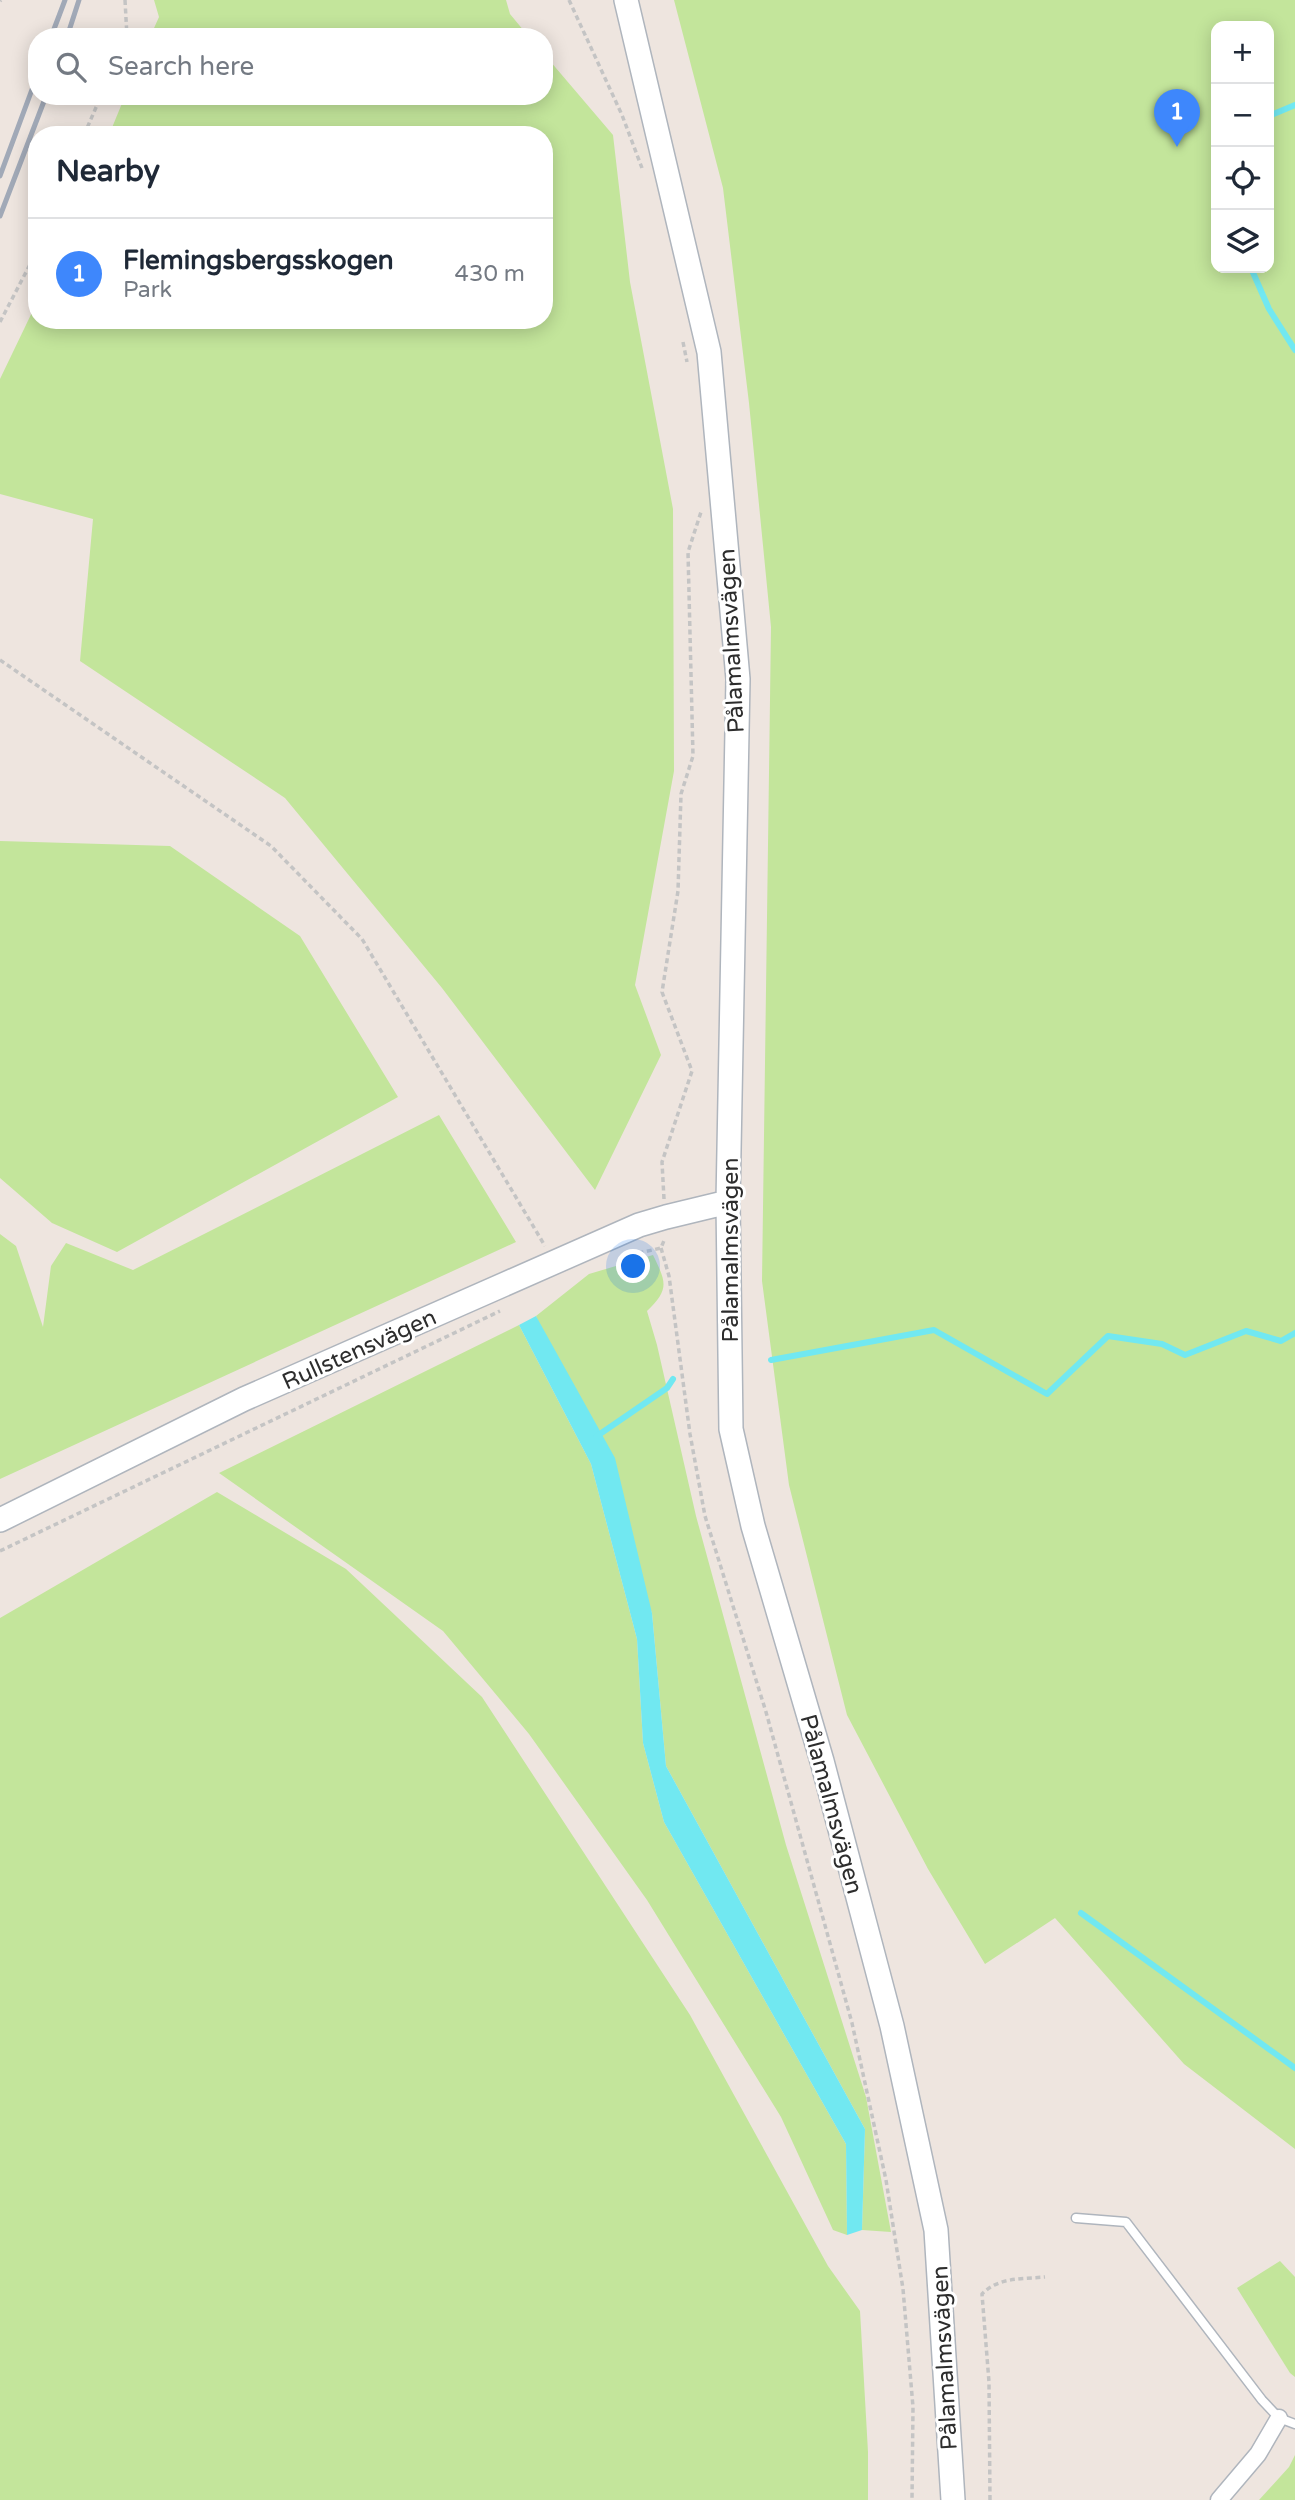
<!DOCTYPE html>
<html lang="en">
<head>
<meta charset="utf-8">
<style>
	body { margin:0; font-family:"Varela Round",sans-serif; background:#f6f6f7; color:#1f2937 }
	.controls { position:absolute; right:21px; top:21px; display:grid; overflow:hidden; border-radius:14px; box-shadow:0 4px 18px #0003 }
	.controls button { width:63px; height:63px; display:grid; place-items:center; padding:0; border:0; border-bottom:2px solid #e0e1e3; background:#fff; color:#1f2937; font:35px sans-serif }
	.you { position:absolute; left:634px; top:1267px; width:24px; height:24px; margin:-18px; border:5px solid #fff; border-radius:50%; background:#1a73e8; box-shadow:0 0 0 10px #1a73e833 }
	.badge { display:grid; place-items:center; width:46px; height:46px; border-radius:50%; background:#3e87fc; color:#fff; font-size:23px; font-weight:700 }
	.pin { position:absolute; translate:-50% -58px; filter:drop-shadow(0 2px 4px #0008) }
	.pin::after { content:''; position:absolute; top:37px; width:24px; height:21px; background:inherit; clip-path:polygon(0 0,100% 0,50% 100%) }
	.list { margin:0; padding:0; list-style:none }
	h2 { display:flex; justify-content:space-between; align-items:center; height:91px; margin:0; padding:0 28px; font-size:30px }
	h2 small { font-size:23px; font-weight:400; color:#747a83 }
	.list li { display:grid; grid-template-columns:46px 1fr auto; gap:21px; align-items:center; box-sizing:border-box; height:112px; padding:0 28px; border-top:2px solid #e0e1e3 }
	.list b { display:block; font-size:26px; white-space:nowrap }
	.list p { margin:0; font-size:23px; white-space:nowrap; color:#747a83 }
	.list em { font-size:23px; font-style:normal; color:#747a83 }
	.icon { flex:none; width:38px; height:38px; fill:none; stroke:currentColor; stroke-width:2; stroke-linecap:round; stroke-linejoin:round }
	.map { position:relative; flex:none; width:1295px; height:2500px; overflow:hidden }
	.search { position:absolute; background:#fff; box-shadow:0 4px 18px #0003; left:28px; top:28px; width:525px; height:77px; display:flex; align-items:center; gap:18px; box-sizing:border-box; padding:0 24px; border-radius:28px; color:#747a83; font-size:26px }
	.panel { position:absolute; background:#fff; box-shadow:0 4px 18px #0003; left:28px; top:126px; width:525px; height:203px; border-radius:28px }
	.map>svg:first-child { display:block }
	.green { fill:#c3e59b; fill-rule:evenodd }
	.water { fill:#71e8f1 }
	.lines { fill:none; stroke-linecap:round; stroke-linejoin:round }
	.stream { stroke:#71e8f1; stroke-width:6 }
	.lane-casing { stroke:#afb5bd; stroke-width:11 }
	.street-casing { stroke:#afb5bd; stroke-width:19 }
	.secondary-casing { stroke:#afb5bd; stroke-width:26 }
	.path { stroke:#c4c4c4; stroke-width:3.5; stroke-dasharray:5 3.5; stroke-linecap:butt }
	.lane { stroke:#fff; stroke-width:8 }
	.street { stroke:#fff; stroke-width:16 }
	.secondary { stroke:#fff; stroke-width:23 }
	.rail { stroke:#a1a9b7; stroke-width:5 }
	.labels { text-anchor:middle; stroke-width:6; stroke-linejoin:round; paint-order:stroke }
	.street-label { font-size:23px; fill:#2d2d2d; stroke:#fff }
</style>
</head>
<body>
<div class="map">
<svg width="1295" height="2500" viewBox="0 0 1295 2500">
	<rect width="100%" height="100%" fill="#eee5df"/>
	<!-- green -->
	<path class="green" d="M 154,0 L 506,0 L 510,14 L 529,37 L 150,37 L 159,17 Z
		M 674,0 L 1295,0 L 1295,2149 L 1184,2064 L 1055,1918 L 985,1964 L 928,1869 L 847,1715 L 789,1485 L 762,1281 L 771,627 L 749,403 L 723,188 ZM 1216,26 L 1269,26 L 1269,268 L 1216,268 Z
		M 544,54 L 613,135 L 630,282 L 673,509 L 674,771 L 635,985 L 661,1055 L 595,1190 L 442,988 L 285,798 L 80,661 L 93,519 L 0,494 L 0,379 L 37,302 L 37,320 L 544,320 L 544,135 L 109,135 L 125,96 L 544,96 Z
		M 0,841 L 170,846 L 300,936 L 398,1097 L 117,1252 L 52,1223 L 0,1178 Z
		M 439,1115 L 516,1242 L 0,1479 L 0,1234 L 16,1246 L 43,1327 L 51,1266 L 66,1243 L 133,1270 Z
		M 653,1255 C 666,1282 670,1289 647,1311 L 657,1345 L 696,1516 L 786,1845 L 866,2097 L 891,2232 L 862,2230 L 865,2129 L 666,1766 L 652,1613 L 536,1316 L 589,1274 Z
		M 519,1325 L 591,1464 L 637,1639 L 643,1743 L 664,1822 L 846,2144 L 847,2235 L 833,2230 L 781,2117 L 647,1900 L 529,1734 L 443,1631 L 219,1473 Z
		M 217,1492 L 346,1569 L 482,1697 L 690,2015 L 828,2266 L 860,2311 L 868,2452 L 868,2500 L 0,2500 L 0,1618 Z
		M 1280,2261 L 1295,2277 L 1295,2377 L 1290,2373 L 1237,2288 Z
		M 1295,2455 L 1295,2500 L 1259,2500 L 1289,2467 Z"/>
	<!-- water -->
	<path class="water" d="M 536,1316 L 615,1458 L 652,1613 L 666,1766 L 865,2129 L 862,2230 L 847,2235 L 846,2144 L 664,1822 L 643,1743 L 637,1639 L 591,1464 L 519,1325 Z"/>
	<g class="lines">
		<!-- stream -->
		<path class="stream" d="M 1269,116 L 1295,105
			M 1251,268 L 1269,309 L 1295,350
			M 771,1360 L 934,1330 L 1047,1394 L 1108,1336 L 1162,1344 L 1185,1355 L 1246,1331 L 1281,1341 L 1295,1333
			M 597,1436 L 667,1388 L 673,1379
			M 1081,1913 L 1295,2068"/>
		<defs>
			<path id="lane" d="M 1076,2218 L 1126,2222 L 1262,2400 L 1279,2418 L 1295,2424"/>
			<path id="street" d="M 1219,2500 L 1258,2454 L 1279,2418"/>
			<path id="secondary" d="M 626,0 L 709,352 L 738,679 L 728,1202 L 731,1429 L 753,1526 L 822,1761 L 892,2026 L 936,2230 L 953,2500
				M 0,1520 L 244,1399 L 639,1225 L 666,1217 L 728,1202"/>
		</defs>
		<!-- lane casing -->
		<use href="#lane" class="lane-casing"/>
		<!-- street casing -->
		<use href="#street" class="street-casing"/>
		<!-- secondary casing -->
		<use href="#secondary" class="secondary-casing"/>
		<!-- path -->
		<path class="path" d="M 125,0 L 127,37
			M 569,0 L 622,115 L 642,168
			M 0,1 L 1,0
			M 84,135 L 101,96
			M 0,322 L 37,251
			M 683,342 L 687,362
			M 0,660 L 271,846 L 362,939 L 545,1246
			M 664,1199 L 662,1162 L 692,1071 L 662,992 L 678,891 L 681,794 L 693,756 L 688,552 L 701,512
			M 661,1248 L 669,1276 L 690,1434 L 705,1516 L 766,1712 L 852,2023 L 886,2180 L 903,2289 L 913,2407 L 912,2500
			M 622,1257 L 661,1248 L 665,1238
			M 0,1551 L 500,1311
			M 990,2500 L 989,2382 L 982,2294 C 998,2277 1023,2279 1045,2277"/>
		<!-- lane -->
		<use href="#lane" class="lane"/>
		<!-- street -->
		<use href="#street" class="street"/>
		<!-- secondary -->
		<use href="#secondary" class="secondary"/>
		<!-- rail -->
		<path class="rail" d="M 51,37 L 65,0
			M 67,37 L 79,0
			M 0,176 L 37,76
			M 0,216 L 46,96"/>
	</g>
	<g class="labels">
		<!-- street labels -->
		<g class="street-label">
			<text transform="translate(731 641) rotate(-93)" y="8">Pålamalmsvägen</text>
			<text transform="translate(730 1250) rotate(-90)" y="8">Pålamalmsvägen</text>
			<text transform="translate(359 1349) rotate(-24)" y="8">Rullstensvägen</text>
			<text transform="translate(832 1804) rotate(75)" y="8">Pålamalmsvägen</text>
			<text transform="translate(944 2358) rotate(-93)" y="8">Pålamalmsvägen</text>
		</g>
	</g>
</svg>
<div class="controls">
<button>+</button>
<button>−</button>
<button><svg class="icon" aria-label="locate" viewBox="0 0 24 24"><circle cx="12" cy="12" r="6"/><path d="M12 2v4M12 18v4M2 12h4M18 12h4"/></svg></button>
<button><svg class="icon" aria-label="layers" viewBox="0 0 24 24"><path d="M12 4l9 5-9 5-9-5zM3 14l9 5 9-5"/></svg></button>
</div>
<div class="you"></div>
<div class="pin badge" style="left:1177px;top:147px">1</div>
<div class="search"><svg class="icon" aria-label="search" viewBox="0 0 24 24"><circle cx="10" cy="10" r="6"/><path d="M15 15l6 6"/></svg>Search here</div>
<section class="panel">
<h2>Nearby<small></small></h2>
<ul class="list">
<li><span class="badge">1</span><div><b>Flemingsbergsskogen</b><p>Park</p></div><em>430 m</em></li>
</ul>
</section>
</div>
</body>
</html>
